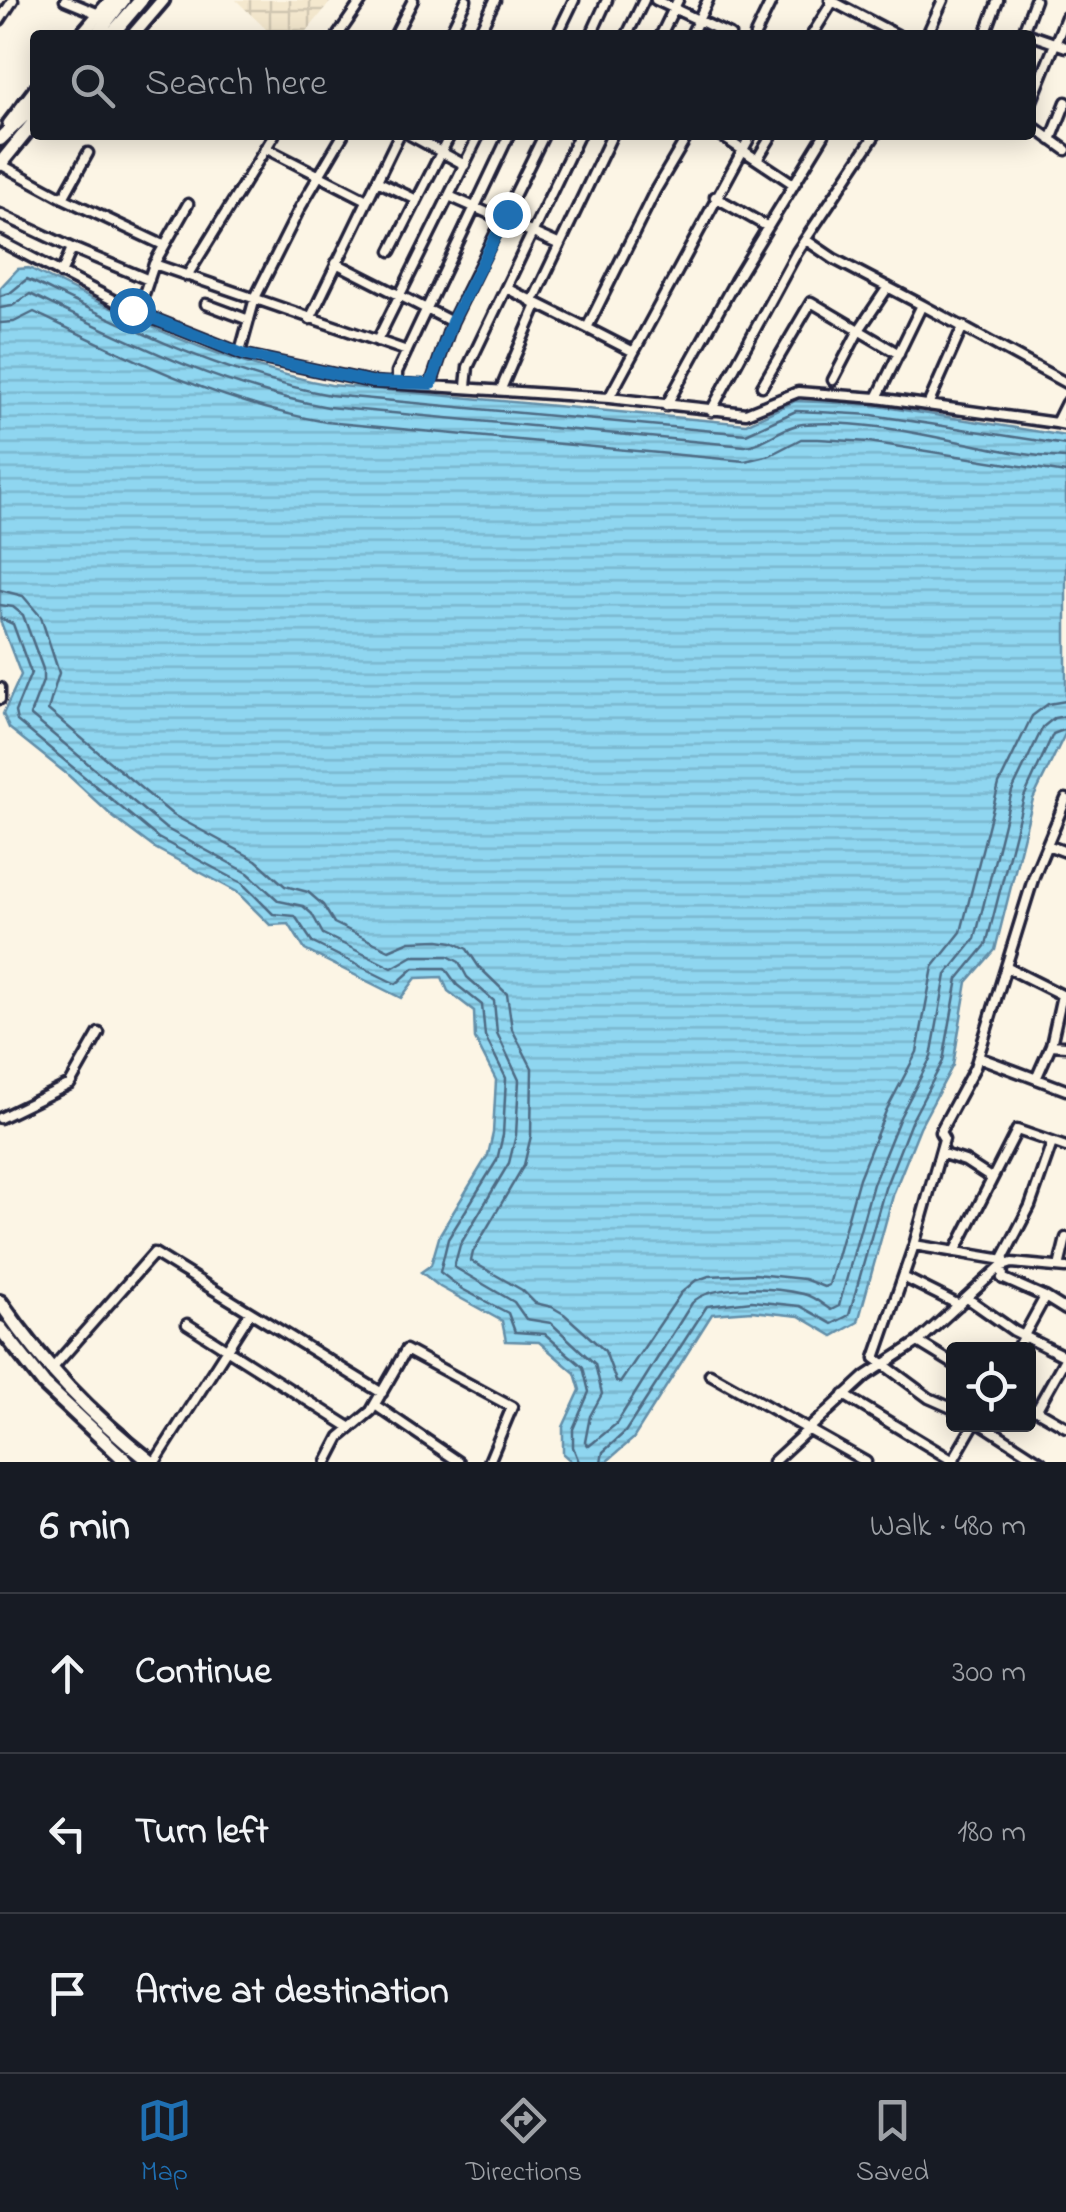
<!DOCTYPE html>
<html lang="en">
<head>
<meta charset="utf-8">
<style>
	body { margin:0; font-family:"Indie Flower",sans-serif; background:#20242c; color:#f1f3f6 }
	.controls { position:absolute; right:30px; bottom:30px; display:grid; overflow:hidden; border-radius:10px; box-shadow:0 5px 25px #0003 }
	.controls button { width:90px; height:90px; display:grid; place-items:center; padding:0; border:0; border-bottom:2px solid #363941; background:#171b24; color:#f1f3f6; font:50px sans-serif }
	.stop { position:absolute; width:30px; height:30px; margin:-22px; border:8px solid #1f6fb2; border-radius:50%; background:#fff }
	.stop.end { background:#1f6fb2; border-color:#fff; box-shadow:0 2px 10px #0008 }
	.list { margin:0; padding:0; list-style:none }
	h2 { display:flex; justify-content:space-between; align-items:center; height:130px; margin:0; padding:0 40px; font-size:42px }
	h2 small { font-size:32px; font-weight:400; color:#9ea1a6 }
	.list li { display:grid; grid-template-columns:65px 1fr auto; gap:30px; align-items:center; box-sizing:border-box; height:160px; padding:0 40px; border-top:2px solid #363941 }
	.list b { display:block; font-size:38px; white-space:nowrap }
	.list em { font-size:32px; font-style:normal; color:#9ea1a6 }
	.icon { flex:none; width:55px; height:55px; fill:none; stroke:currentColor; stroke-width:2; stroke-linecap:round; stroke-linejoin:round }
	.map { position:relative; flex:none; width:1066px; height:1462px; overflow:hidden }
	.search { position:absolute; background:#171b24; box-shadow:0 5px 25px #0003; left:30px; right:30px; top:30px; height:110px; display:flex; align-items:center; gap:25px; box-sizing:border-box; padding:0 35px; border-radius:10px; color:#9ea1a6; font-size:38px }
	.sheet { height:610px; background:#171b24 }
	nav { display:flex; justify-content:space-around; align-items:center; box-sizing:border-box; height:140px; border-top:2px solid #363941; background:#171b24; font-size:28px; color:#9ea1a6 }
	nav a { display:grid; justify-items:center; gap:5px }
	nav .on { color:#1f6fb2 }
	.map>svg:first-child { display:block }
	.industrial { fill:url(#industrial-grid) }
	.water { fill:url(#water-rules); stroke:#638ea8; stroke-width:2.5 }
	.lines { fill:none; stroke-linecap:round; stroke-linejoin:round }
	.shore { stroke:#4e6a83; stroke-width:2.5 }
	.minor-casing { stroke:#22223b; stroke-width:15 }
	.primary-casing { stroke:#22223b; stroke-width:19 }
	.trunk-casing { stroke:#22223b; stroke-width:20 }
	.minor { stroke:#fcf5e5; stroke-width:8 }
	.primary { stroke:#fcf5e5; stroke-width:11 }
	.trunk { stroke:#fcf5e5; stroke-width:12 }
	.route { stroke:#1f6fb2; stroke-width:12 }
</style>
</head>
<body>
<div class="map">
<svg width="1066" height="1462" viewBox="0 0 1066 1462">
	<defs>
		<pattern id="industrial-grid" width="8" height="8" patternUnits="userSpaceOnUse" patternTransform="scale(2.5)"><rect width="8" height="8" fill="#f4e8ce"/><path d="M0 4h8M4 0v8" fill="none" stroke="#d1c7b2"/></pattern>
		<pattern id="water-rules" width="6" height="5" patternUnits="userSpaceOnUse" patternTransform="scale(2.5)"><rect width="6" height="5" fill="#8fd6f0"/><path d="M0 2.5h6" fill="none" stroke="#7bb7cf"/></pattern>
	</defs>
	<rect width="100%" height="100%" fill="#fcf5e5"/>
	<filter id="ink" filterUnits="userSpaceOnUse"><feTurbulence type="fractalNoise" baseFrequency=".01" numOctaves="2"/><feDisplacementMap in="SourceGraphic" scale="20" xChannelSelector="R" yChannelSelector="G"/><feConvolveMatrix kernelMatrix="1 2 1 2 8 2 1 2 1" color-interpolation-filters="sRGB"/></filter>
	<g filter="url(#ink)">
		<!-- industrial -->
		<path class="industrial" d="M 236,0 L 332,0 L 304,35 L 272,35 Z"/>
		<!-- water -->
		<path class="water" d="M 29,268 C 127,317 223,365 331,385 L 746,424 L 795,401 L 820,402 L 872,405 L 1066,436 L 1066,732 L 1033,799 L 995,950 L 967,982 L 953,1065 L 920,1127 L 894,1192 L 858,1322 L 833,1336 L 799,1316 L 752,1311 L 712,1314 L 633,1439 L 606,1462 L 572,1462 L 563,1454 L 563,1427 L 580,1390 L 575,1373 L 539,1342 L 506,1341 L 502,1321 L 440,1287 L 421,1272 L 431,1265 L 440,1234 L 488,1155 L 493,1133 L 496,1080 L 475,1039 L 474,1011 L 448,991 L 442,977 L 416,978 L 401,998 L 305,950 L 289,924 L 270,925 L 237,892 L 153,847 L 113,817 L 68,775 L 9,728 L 3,714 L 21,675 L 0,620 L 0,288 L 18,269 Z"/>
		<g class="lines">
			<!-- shore -->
			<path class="shore" d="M 0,296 L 10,293 L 27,279 C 128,327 219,374 330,395 L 746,434 L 796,411 L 819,412 L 872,415 L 1066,445
				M 0,308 L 12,306 L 30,294 C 128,341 221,388 328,407 L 745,446 C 766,444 782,426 803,424 C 891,417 979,454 1066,458
				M 0,323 L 14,322 L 34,312 C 131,359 219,403 326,422 L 745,461 L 770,455 L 801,439 L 818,439 L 869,442 L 1066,473
				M 0,590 L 23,596 L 41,617 L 59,673 L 48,710 L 173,815 L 256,860 L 285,886 L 308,892 L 323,905 L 334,923 L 389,950 L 410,941 L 439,940 L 453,942 L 467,949 L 479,967 L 507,994 L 512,1029 L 532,1068 L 531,1136 L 524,1165 L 473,1252 L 471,1261 L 522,1290 L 535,1303 L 552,1307 L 564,1314 L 605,1351 L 616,1381 L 620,1383 L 681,1293 L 695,1281 L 709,1276 L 755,1274 L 804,1279 L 824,1287 L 829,1285 L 859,1178 L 886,1111 L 917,1052 L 933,967 L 961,932 L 999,784 L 1032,716 L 1048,704 L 1066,701
				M 0,605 L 13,607 L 23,615 L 43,669 L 43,681 L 30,715 L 165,828 L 248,873 L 279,901 L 303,906 L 312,914 L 323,934 L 392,968 L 413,956 L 448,956 L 459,962 L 467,977 L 494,1001 L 497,1033 L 519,1080 L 516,1135 L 509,1163 L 460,1245 L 454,1267 L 514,1302 L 526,1319 L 551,1323 L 595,1364 L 602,1394 L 590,1416 L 585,1442 L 589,1446 L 616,1424 L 692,1303 C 711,1282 777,1288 803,1294 C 813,1296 822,1304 831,1310 L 839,1306 L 873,1184 L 900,1117 L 931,1057 L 946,975 L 975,939 L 1012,791 L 1043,727 L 1054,718 L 1066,716
				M 0,618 L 13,624 L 31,673 L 15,712 L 17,721 L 158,838 L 242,883 L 273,914 L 295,916 L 313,943 L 396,984 L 414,968 L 445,968 L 457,985 L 482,1005 L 485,1036 L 506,1078 L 503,1135 L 497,1160 L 448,1239 L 440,1272 L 462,1289 L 508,1313 L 515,1332 L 545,1334 L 583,1367 L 589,1392 L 573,1429 L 573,1447 L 579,1462
				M 601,1462 L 603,1452 L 625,1432 L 707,1306 L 752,1301 L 800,1306 L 832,1324 L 849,1315 L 885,1188 L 911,1122 L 943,1061 L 958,979 L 986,945 L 1024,797 L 1053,734 L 1066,729"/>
			<defs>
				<path id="minor" d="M 65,0 L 99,14
					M 656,0 L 730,35
					M 830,0 L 897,35
					M 0,20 L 13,0
					M 338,35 L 362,0
					M 395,35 L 413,0
					M 449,35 L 466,0
					M 478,35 L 495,0
					M 557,35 L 574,0
					M 591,35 L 607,0
					M 627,35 L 644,0
					M 661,35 L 678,0
					M 691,35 L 708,0
					M 755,35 L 772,0
					M 812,35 L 833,1
					M 927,35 L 943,0
					M 985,35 L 998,0
					M 1022,35 L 1035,0
					M 1031,35 L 1066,47
					M 1031,103 L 1066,17
					M 1031,125 L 1066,150
					M 410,135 L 465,165
					M 720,135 L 792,183
					M 751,135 L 609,398 L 746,413 L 798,392 L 877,398
					M 1051,140 L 1066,102
					M 265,148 L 367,200
					M 758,158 L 772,135
					M 0,164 L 63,198 L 163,245
					M 377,181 L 417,200
					M 449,196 L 558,244
					M 715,197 L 768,227
					M 63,198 L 88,153
					M 0,214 L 72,248 L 61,274
					M 806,240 L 834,259 L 922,305
					M 0,241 L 132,310 L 245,355 L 372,382 L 609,398
					M 72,248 L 149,280
					M 391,251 L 450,135
					M 336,263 L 452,322
					M 154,264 L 407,351
					M 187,276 L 274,135
					M 506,288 L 587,328
					M 532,303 L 612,135
					M 206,304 L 249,320
					M 138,312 L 154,264 L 188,204
					M 310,319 L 399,135
					M 377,341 L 479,135
					M 632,351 L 587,328 L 655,191 L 688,135
					M 240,352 L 255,298 L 300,208 L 343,135
					M 833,380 L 859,330 L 888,287
					M 397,383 L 397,372 L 417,329 L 509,135
					M 431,384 L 452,322 L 544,135
					M 466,386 L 468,367 L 579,135
					M 762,386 L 811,302 L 899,354
					M 501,389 L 537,305
					M 1066,403 L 1056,423 L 1066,425
					M 928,405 L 963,326
					M 666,406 L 735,281 L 824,135
					M 711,411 L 797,252 L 875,135
					M 1056,423 L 877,398 L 922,305 L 1066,383
					M 0,688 L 0,699
					M 1047,845 L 1066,852
					M 1006,967 L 1066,997
					M 1051,1045 L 1062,995
					M 978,1057 L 1066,1090
					M 1036,1079 L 1051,1045 L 1066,1046
					M 0,1118 L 70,1084 L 99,1033
					M 940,1153 L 965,1161 L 991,1178
					M 914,1245 L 1004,1260
					M 955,1252 L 1017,1130 L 1066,1147
					M 1059,1267 L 1066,1238
					M 903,1277 L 959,1305
					M 1002,1278 L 1045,1297 L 1016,1350
					M 1003,1279 L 1002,1260 L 1030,1206 L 1052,1143
					M 1045,1297 L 1066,1310
					M 967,1298 L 1014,1331 L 1066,1357
					M 187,1324 L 351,1428
					M 918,1342 L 954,1364
					M 50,1371 L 154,1253 L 382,1393
					M 710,1374 L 866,1462
					M 844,1395 L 955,1462
					M 375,1405 L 459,1462
					M 1028,1405 L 1066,1427
					M 954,1409 L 929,1398 L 875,1358 L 914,1245 L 944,1139 L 940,1132 L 975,1067 L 1034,876 L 1066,799
					M 1037,1409 L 1066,1357
					M 982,1424 L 1041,1462
					M 155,1462 L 250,1313
					M 327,1462 L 340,1437 L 371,1411 L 406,1350 L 512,1407 L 489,1462
					M 773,1462 L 866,1376 L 918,1342 L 1000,1267 L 1012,1263 L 1066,1268
					M 952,1462 L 974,1424"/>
				<path id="primary" d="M 81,35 L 111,0
					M 133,35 L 163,0
					M 9,124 L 35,90"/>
				<path id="trunk" d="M 96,35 L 123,0
					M 111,35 L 141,0
					M 0,139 L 35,105
					M 0,164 L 35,121
					M 0,1302 C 45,1367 89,1413 151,1462
					M 0,1328 L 44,1384 L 127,1462"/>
			</defs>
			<!-- minor casing -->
			<use href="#minor" class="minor-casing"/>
			<!-- primary casing -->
			<use href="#primary" class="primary-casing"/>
			<!-- trunk casing -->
			<use href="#trunk" class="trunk-casing"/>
			<!-- minor -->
			<use href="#minor" class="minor"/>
			<!-- primary -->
			<use href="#primary" class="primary"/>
			<!-- trunk -->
			<use href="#trunk" class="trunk"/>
		</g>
	</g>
	<g class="lines" filter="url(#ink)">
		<!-- route -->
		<path class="route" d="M 132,310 L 245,355 L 372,382 L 431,384 L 452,322 L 507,214"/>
	</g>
</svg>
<div class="controls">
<button><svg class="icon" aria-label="locate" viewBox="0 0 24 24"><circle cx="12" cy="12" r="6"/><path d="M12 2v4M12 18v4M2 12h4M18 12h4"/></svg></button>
</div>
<div class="stop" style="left:132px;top:310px"></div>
<div class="stop end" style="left:507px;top:214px"></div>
<div class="search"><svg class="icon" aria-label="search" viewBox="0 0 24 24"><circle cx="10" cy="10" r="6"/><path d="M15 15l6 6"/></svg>Search here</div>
</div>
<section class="sheet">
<h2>6 min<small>Walk · 480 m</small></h2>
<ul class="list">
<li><svg class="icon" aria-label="ahead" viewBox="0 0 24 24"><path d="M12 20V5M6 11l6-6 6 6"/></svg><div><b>Continue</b></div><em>300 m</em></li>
<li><svg class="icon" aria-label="left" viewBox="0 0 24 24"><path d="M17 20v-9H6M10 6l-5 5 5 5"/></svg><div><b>Turn left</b></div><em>180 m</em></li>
<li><svg class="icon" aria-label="arrive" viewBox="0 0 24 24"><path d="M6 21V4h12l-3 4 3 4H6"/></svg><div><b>Arrive at destination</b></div></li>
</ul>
</section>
<nav>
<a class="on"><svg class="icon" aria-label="map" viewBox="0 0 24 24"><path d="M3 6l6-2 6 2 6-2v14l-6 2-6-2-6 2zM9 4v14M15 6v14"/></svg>Map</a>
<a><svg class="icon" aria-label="directions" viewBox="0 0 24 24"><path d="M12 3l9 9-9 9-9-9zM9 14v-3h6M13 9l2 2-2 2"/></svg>Directions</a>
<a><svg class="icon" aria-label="saved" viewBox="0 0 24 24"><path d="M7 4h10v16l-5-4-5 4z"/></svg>Saved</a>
</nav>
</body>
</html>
